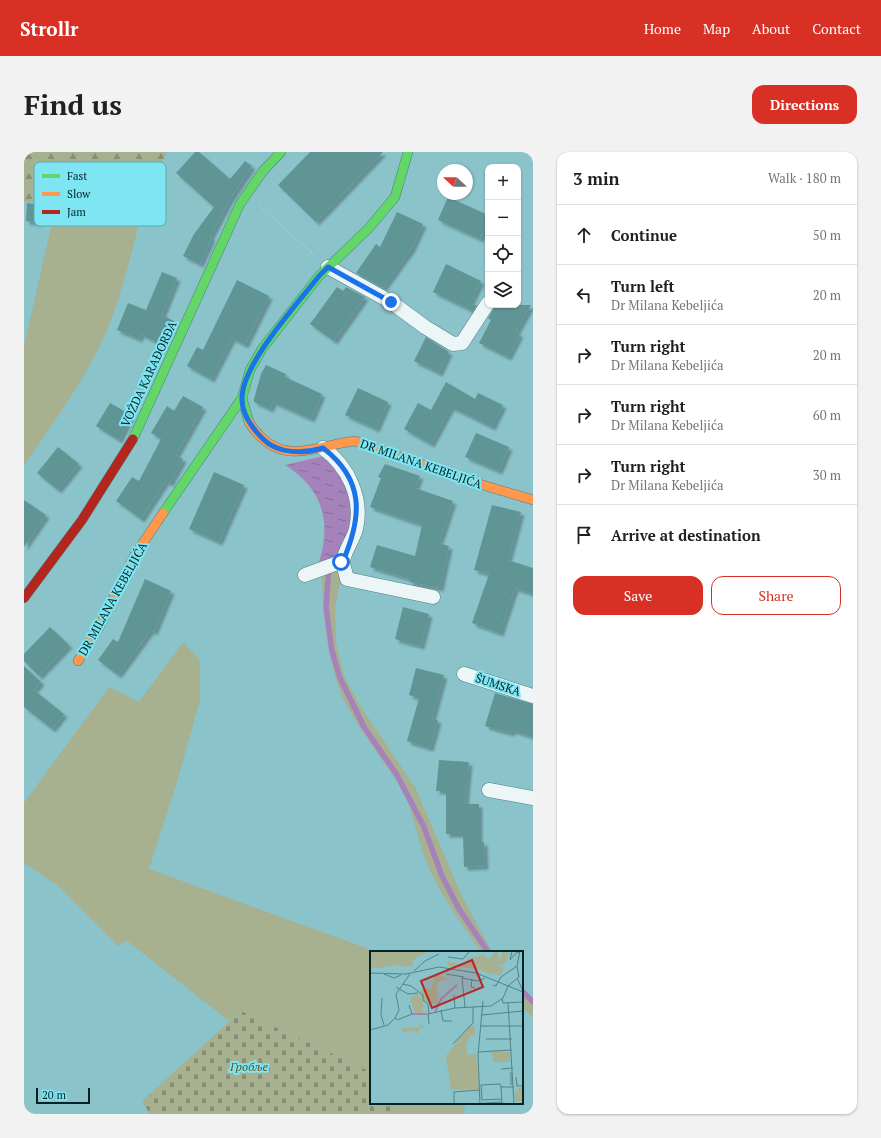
<!DOCTYPE html>
<html lang="en">
<head>
<meta charset="utf-8">
<style>
	body { margin:0; font-family:"PT Serif",serif; background:#f2f2f2; color:#202124 }
	.controls { position:absolute; right:12px; top:12px; display:grid; overflow:hidden; border-radius:8px; box-shadow:0 1px 3px #0004 }
	.controls button { width:36px; height:36px; display:grid; place-items:center; padding:0; border:0; border-bottom:1px solid #e0e0e0; background:#fff; color:#202124; font:20px sans-serif }
	.compass { position:absolute; left:413px; top:12px; width:36px; height:36px; border-radius:50%; background:#fff; box-shadow:0 1px 3px #0004; rotate:292deg }
	.scale { position:absolute; left:12px; bottom:10px; width:54px; box-sizing:border-box; padding-left:4px; border:2px solid #012428; border-top:0; font-size:11px; line-height:14px; white-space:nowrap; color:#012428; -webkit-text-stroke:3px #7de6f2; paint-order:stroke }
	.stop { position:absolute; width:12px; height:12px; margin:-9px; border:3px solid #1a73e8; border-radius:50%; background:#fff }
	.stop.end { background:#1a73e8; border-color:#fff; box-shadow:0 1px 4px #0008 }
	.list { margin:0; padding:0; list-style:none }
	h2 { display:flex; justify-content:space-between; align-items:center; height:52px; margin:0; padding:0 16px; font-size:17px }
	h2 small { font-size:13px; font-weight:400; color:#757577 }
	.list li { display:grid; grid-template-columns:26px 1fr auto; gap:12px; align-items:center; box-sizing:border-box; height:60px; padding:0 16px; border-top:1px solid #e0e0e0 }
	.list b { display:block; font-size:15px; white-space:nowrap }
	.list p { margin:0; font-size:13px; white-space:nowrap; color:#757577 }
	.list em { font-size:13px; font-style:normal; color:#757577 }
	.actions { display:flex; gap:8px; padding:12px 16px }
	.actions a { flex:1; padding:9px 0; border:1px solid #d93025; border-radius:12px; text-align:center; font-size:14px; color:#d93025 }
	.actions .main { background:#d93025; color:#fff }
	.icon { flex:none; width:22px; height:22px; fill:none; stroke:currentColor; stroke-width:2; stroke-linecap:round; stroke-linejoin:round }
	.map { position:relative; flex:none; width:509px; height:962px; overflow:hidden; border-radius:12px }
	header { display:flex; align-items:center; gap:24px; box-sizing:border-box; height:56px; padding:0 20px; background:#d93025; color:#fff }
	header strong { font-size:19px }
	nav { display:flex; gap:22px; margin-inline-start:auto; font-size:14px }
	.intro { display:flex; align-items:center; justify-content:space-between; box-sizing:border-box; height:96px; padding:0 24px }
	h1 { margin:0; font-size:28px }
	.button { padding:10px 18px; border-radius:12px; background:#d93025; color:#fff; font-size:14px; font-weight:700 }
	main { display:flex; gap:24px; padding:0 24px }
	aside { flex:1; background:#fff; border-radius:12px; box-shadow:0 1px 3px #0004 }
	.map>svg:first-child { display:block }
	.grass { fill:#a7b08f }
	.forest { fill:url(#forest-firs) }
	.cemetery { fill:url(#cemetery-stones) }
	.water { fill:url(#water-ripples) }
	.lines { fill:none; stroke-linecap:round; stroke-linejoin:round }
	.stream { stroke:#a583ba; stroke-width:5.5 }
	.building { fill:#619596; filter:url(#shadow) }
	.street-casing { stroke:#517e84; stroke-width:15 }
	.fast-casing { stroke:#517e84; stroke-width:10 }
	.slow-casing { stroke:#517e84; stroke-width:10 }
	.jam-casing { stroke:#517e84; stroke-width:10 }
	.path { stroke:#b5c6c8; stroke-width:2.5; stroke-dasharray:1 3; stroke-linecap:butt }
	.street { stroke:#edf6f7; stroke-width:14 }
	.fast { stroke:#63d668; stroke-width:9 }
	.slow { stroke:#ff974d; stroke-width:9 }
	.jam { stroke:#b3261e; stroke-width:9 }
	.route { stroke:#1a73e8; stroke-width:5 }
	.labels { text-anchor:middle; stroke-width:4; stroke-linejoin:round; paint-order:stroke }
	.street-label { font-size:12px; fill:#012428; stroke:#7de6f2 }
	.park-label { font-size:12px; font-style:italic; fill:#655126; stroke:#7de6f2 }
	.inset-river { fill:none; stroke:#a583ba; stroke-width:2 }
	.inset-road { fill:none; stroke:#538389; stroke-width:1 }
	.view { fill:#b62728; fill-opacity:0.15; stroke:#b62728; stroke-width:2 }
	.inset-edge { fill:none; stroke:#012428; stroke-width:2 }
	.key { fill:#7de6f2; stroke:#58acb5; stroke-width:1 }
	.key-label { font-size:11px; fill:#012428 }
</style>
</head>
<body>
<header>
<strong>Strollr</strong>
<nav><a>Home</a><a>Map</a><a>About</a><a>Contact</a></nav>
</header>
<div class="intro"><h1>Find us</h1><a class="button">Directions</a></div>
<main>
<div class="map">
<svg width="509" height="962" viewBox="0 0 509 962">
	<defs>
		<pattern id="forest-firs" width="22" height="20" patternUnits="userSpaceOnUse"><rect width="22" height="20" fill="#a7b08f"/><path d="M5 1l3.5 6h-7zM16 11l3.5 6h-7z" fill="#868f75"/></pattern>
		<pattern id="cemetery-stones" width="16" height="16" patternUnits="userSpaceOnUse"><rect width="16" height="16" fill="#a7b08f"/><path d="M2 7V4a2 2 0 0 1 4 0v3zM10 15v-3a2 2 0 0 1 4 0v3z" fill="#868f75"/></pattern>
		<pattern id="water-ripples" width="26" height="14" patternUnits="userSpaceOnUse"><rect width="26" height="14" fill="#a583ba"/><path d="M2 4q2-2 4 0t4 0M15 11q2-2 4 0t4 0" fill="none" stroke="#846b97"/></pattern>
		<filter id="shadow"><feDropShadow dx="3.5" dy="3.5" stdDeviation="1" flood-color="#0004"/></filter>
	</defs>
	<rect width="100%" height="100%" fill="#8ac3ca"/>
	<!-- grass -->
	<path class="grass" d="M 28,50 L 120,50 C 110,92 100,135 84,176 C 65,223 28,272 0,314 L 0,194 L 27,75 Z
		M 318,417 L 311,457 L 312,490 L 320,523 L 335,552 L 391,635 L 437,742 L 468,800 L 457,800 C 439,773 419,747 406,718 C 395,695 392,670 382,646 C 371,623 354,604 341,583 C 333,571 325,559 319,546 C 303,508 299,466 298,425 Z
		M 159,490 L 176,508 L 176,548 L 152,633 L 125,717 L 353,800 L 347,800 L 347,920 L 217,859 L 205,869 L 102,788 L 94,794 L 32,732 L 0,711 L 0,651 L 85,535 L 115,550 Z
		M 498,835 L 509,847 L 509,865 L 498,856 Z
		M 373,951 L 442,951 L 439,962 L 378,962 Z"/>
	<!-- forest -->
	<path class="forest" d="M 0,0 L 143,0 L 120,50 L 0,50 Z"/>
	<!-- cemetery -->
	<path class="cemetery" d="M 217,859 L 347,920 L 347,951 L 373,951 L 378,962 L 126,962 L 118,949 Z"/>
	<!-- water -->
	<path class="water" d="M 304,303 C 331,341 334,361 315,404 L 295,410 C 308,369 298,336 261,313 Z"/>
	<g class="lines">
		<!-- stream -->
		<path class="stream" d="M 305,415 L 302,455 L 308,499 L 316,526 L 340,575 L 373,623 L 400,675 L 418,724 L 435,757 L 464,800
			M 498,839 L 509,850"/>
	</g>
	<!-- building -->
	<path class="building" d="M 171,0 L 175,0 L 206,27 L 221,9 L 228,14 L 206,47 L 186,85 L 188,86 L 176,112 L 159,104 L 170,82 L 190,55 L 152,21 Z
		M 286,0 L 359,0 L 292,70 L 254,33 Z
		M 424,45 L 464,63 L 464,69 L 456,87 L 414,68 Z
		M 3,51 L 17,53 L 15,71 L 2,69 Z
		M 373,60 L 399,72 L 388,96 L 359,136 L 332,121 L 352,92 L 356,95 Z
		M 422,112 L 457,129 L 445,153 L 453,153 L 449,159 L 409,140 Z
		M 138,120 L 153,126 L 138,163 L 150,169 L 139,194 L 117,182 L 115,187 L 93,178 L 104,151 L 122,158 Z
		M 213,128 L 245,144 L 221,193 L 208,186 L 187,227 L 163,214 L 173,195 L 179,198 Z
		M 313,135 L 319,139 L 322,135 L 341,145 L 310,189 L 286,172 Z
		M 472,153 L 507,153 L 492,180 L 496,182 L 484,205 L 455,191 L 467,168 L 464,166 Z
		M 402,185 L 425,200 L 415,221 L 390,209 Z
		M 242,213 L 262,222 L 261,225 L 298,242 L 287,267 L 249,250 L 246,257 L 230,250 L 230,247 L 237,222 Z
		M 422,230 L 451,247 L 454,241 L 479,253 L 468,275 L 427,255 L 407,292 L 380,277 L 394,251 L 407,258 Z
		M 334,236 L 364,250 L 352,277 L 321,263 Z
		M 159,244 L 179,255 L 152,303 L 159,307 L 147,329 L 146,331 L 142,329 L 117,367 L 92,349 L 108,325 L 115,329 L 137,287 L 127,281 L 143,254 L 150,259 Z
		M 86,251 L 107,263 L 95,288 L 72,274 Z
		M 452,281 L 485,295 L 475,319 L 441,305 Z
		M 34,295 L 55,312 L 34,338 L 13,321 Z
		M 361,312 L 396,324 L 391,336 L 429,349 L 415,391 L 425,394 L 416,436 L 386,430 L 386,427 L 346,415 L 353,393 L 391,404 L 398,373 L 346,355 L 357,326 L 354,325 Z
		M 190,320 L 220,333 L 195,390 L 165,377 Z
		M 0,348 L 22,363 L 0,395 Z
		M 468,353 L 497,360 L 484,408 L 509,416 L 509,442 L 491,436 L 476,481 L 448,471 L 465,422 L 450,418 Z
		M 121,427 L 147,439 L 130,480 L 127,478 L 94,523 L 74,508 L 89,487 L 94,490 Z
		M 379,455 L 405,462 L 397,494 L 371,487 Z
		M 26,475 L 45,493 L 15,524 L 0,509 L 0,502 Z
		M 0,514 L 17,530 L 10,538 L 40,562 L 28,577 L 0,555 Z
		M 392,516 L 420,523 L 408,566 L 414,568 L 406,596 L 383,589 L 395,546 L 385,543 Z
		M 471,541 L 509,552 L 509,585 L 488,578 L 487,581 L 461,574 Z
		M 415,608 L 445,610 L 441,652 L 455,652 L 455,690 L 460,690 L 461,714 L 440,715 L 439,682 L 422,682 L 422,639 L 412,639 Z"/>
	<g class="lines">
		<defs>
			<path id="street" d="M 304,115 L 367,150 L 401,175 L 429,192 L 438,191 L 464,151
				M 299,296 C 324,314 339,346 332,377 C 329,388 321,398 319,409 C 319,414 322,422 323,427 L 409,445
				M 281,423 L 319,409
				M 440,522 L 509,544
				M 465,638 L 509,646"/>
			<path id="fast" d="M 225,270 L 218,246 L 226,218 L 238,197 L 295,124 L 344,77 L 371,45 L 384,0
				M 109,287 L 216,52 L 239,19 L 257,0
				M 139,361 L 218,246"/>
			<path id="slow" d="M 225,270 C 228,276 232,280 237,285 C 265,313 298,292 331,289 L 442,328 L 509,348
				M 54,509 L 75,475 L 111,403 L 139,361"/>
			<path id="jam" d="M 0,446 L 58,368 L 109,287"/>
		</defs>
		<!-- street casing -->
		<use href="#street" class="street-casing"/>
		<!-- fast casing -->
		<use href="#fast" class="fast-casing"/>
		<!-- slow casing -->
		<use href="#slow" class="slow-casing"/>
		<!-- jam casing -->
		<use href="#jam" class="jam-casing"/>
		<!-- path -->
		<path class="path" d="M 236,54 L 290,103"/>
		<!-- street -->
		<use href="#street" class="street"/>
		<!-- fast -->
		<use href="#fast" class="fast"/>
		<!-- slow -->
		<use href="#slow" class="slow"/>
		<!-- jam -->
		<use href="#jam" class="jam"/>
	</g>
	<g class="lines">
		<!-- route -->
		<path class="route" d="M 317,410 L 319,409 C 338,365 341,328 299,296 C 280,302 254,302 239,287 C 228,276 218,263 218,247 C 217,213 274,151 295,124 L 304,115 L 367,150"/>
	</g>
	<g class="labels">
		<!-- street labels -->
		<g class="street-label">
			<text transform="translate(125 222) rotate(-65)" y="4">VOŽDA KARAĐORĐA</text>
			<text transform="translate(397 312) rotate(19)" y="4">DR MILANA KEBELJIĆA</text>
			<text transform="translate(89 447) rotate(-61)" y="4">DR MILANA KEBELJIĆA</text>
			<text transform="translate(474 533) rotate(18)" y="4">ŠUMSKA</text>
		</g>
		<!-- park labels -->
		<g class="park-label">
			<text x="225" y="919">Гробље</text>
		</g>
	</g>
	<!-- overview -->
	<g transform="translate(346 799)">
		<rect width="153" height="153" fill="#8ac3ca"/>
		<path d="M 0,0 L 58,0 L 43,9 L 42,16 L 24,14 L 8,17 L 0,16 ZM 123,0 L 127,1 L 129,4 L 127,9 L 129,13 L 121,14 L 125,21 L 122,24 L 106,17 L 118,16 L 117,9 L 123,4 ZM 78,10 L 89,13 L 100,12 L 102,17 L 82,16 L 77,14 ZM 65,23 L 80,28 L 67,31 L 68,53 L 80,38 L 86,34 L 87,35 L 81,37 L 70,51 L 66,61 L 67,53 L 54,50 L 61,39 ZM 47,43 L 53,50 L 53,63 L 59,63 L 42,63 L 45,62 L 40,47 ZM 100,74 L 104,74 L 105,84 L 101,84 L 96,94 L 98,104 L 106,103 L 109,138 L 81,139 L 76,105 ZM 122,101 L 140,101 L 140,111 L 123,111 ZM 148,137 L 153,137 L 153,150 L 145,150 L 145,141 L 148,141 Z" fill="#a7b08f"/>
		<path d="M 132,0 L 138,1 L 138,4 L 136,11 L 128,15 L 135,17 L 130,24 L 125,23 L 123,16 L 120,15 L 129,13 L 127,9 L 132,6 ZM 113,4 L 117,6 L 118,16 L 102,17 L 97,8 ZM 49,72 L 52,76 L 54,74 L 54,77 L 49,78 L 49,82 L 44,82 L 45,79 L 35,81 L 35,83 L 33,81 L 32,75 L 34,77 L 49,76 Z" fill="#a7b08f"/>
		<path d="M50 43a6 6 0 1 1 12 0a6 6 0 1 1-12 0Z" fill="#a7b08f"/>
		<path class="inset-river" d="M 65,61 L 71,48 L 87,34M 42,63 L 57,63"/>
		<path class="inset-road" d="M 142,0 L 140,9 L 146,2 L 150,1M 78,6 L 93,8 L 100,0M 44,20 L 55,10 L 69,3M 0,22 L 36,23 L 69,16 L 106,22 L 153,41M 14,23 L 24,27 L 31,24M 76,23 L 94,26M 147,27 L 153,40M 102,28 L 101,36 L 105,37M 33,33 L 41,35 L 53,44 L 53,49 L 58,53 L 59,63M 123,34 L 126,35 L 131,26 L 147,15M 26,36 L 38,43 L 48,42M 84,44 L 85,57M 12,47 L 11,64 L 14,74M 132,48 L 133,52 L 153,51M 138,52 L 144,153M 95,56 L 92,27 L 108,30 L 115,27M 71,59 L 73,70 L 82,70M 112,64 L 153,60M 25,67 L 27,69 L 42,63 L 39,54M 59,73 L 58,63 L 85,57 L 121,55 L 133,47 L 138,35 L 149,26 L 147,15 L 150,0M 111,75 L 153,75M 0,79 L 18,74 L 25,67 L 29,59 L 26,43 L 40,23M 116,88 L 142,88M 83,93 L 103,72 L 103,56M 108,101 L 142,99M 131,118 L 143,117M 141,121 L 141,134M 146,126 L 147,135 L 153,135M 131,136 L 132,153M 131,136 L 144,136M 112,149 L 111,134 L 130,133 L 131,136M 112,149 L 132,148M 84,153 L 84,141 L 109,139M 99,153 L 132,151M 110,153 L 108,104 L 113,50"/>
		<path class="view" d="M 102,9 L 113,36 L 62,57 L 51,30 Z"/>
		<rect width="153" height="153" class="inset-edge"/>
	</g>
	<!-- legend -->
	<rect x="10" y="10" width="132" height="64" rx="6" class="key"/>
	<rect x="18" y="22" width="18" height="4" fill="#63d668"/>
	<rect x="18" y="40" width="18" height="4" fill="#ff974d"/>
	<rect x="18" y="58" width="18" height="4" fill="#b3261e"/>
	<g class="key-label">
		<text x="43" y="28">Fast</text>
		<text x="43" y="46">Slow</text>
		<text x="43" y="64">Jam</text>
	</g>
</svg>
<div class="controls">
<button>+</button>
<button>−</button>
<button><svg class="icon" aria-label="locate" viewBox="0 0 24 24"><circle cx="12" cy="12" r="6"/><path d="M12 2v4M12 18v4M2 12h4M18 12h4"/></svg></button>
<button><svg class="icon" aria-label="layers" viewBox="0 0 24 24"><path d="M12 4l9 5-9 5-9-5zM3 14l9 5 9-5"/></svg></button>
</div>
<svg class="compass" viewBox="-18 -18 36 36"><path d="M0-13l5 13h-10z" fill="#e53935"/><path d="M0 13l5-13h-10z" fill="#757577"/></svg>
<div class="scale">20 m</div>
<div class="stop" style="left:317px;top:410px"></div>
<div class="stop end" style="left:367px;top:150px"></div>
</div>
<aside>
<h2>3 min<small>Walk · 180 m</small></h2>
<ul class="list">
<li><svg class="icon" aria-label="ahead" viewBox="0 0 24 24"><path d="M12 20V5M6 11l6-6 6 6"/></svg><div><b>Continue</b></div><em>50 m</em></li>
<li><svg class="icon" aria-label="left" viewBox="0 0 24 24"><path d="M17 20v-9H6M10 6l-5 5 5 5"/></svg><div><b>Turn left</b><p>Dr Milana Kebeljića</p></div><em>20 m</em></li>
<li><svg class="icon" aria-label="right" viewBox="0 0 24 24"><path d="M7 20v-9h11M14 6l5 5-5 5"/></svg><div><b>Turn right</b><p>Dr Milana Kebeljića</p></div><em>20 m</em></li>
<li><svg class="icon" aria-label="right" viewBox="0 0 24 24"><path d="M7 20v-9h11M14 6l5 5-5 5"/></svg><div><b>Turn right</b><p>Dr Milana Kebeljića</p></div><em>60 m</em></li>
<li><svg class="icon" aria-label="right" viewBox="0 0 24 24"><path d="M7 20v-9h11M14 6l5 5-5 5"/></svg><div><b>Turn right</b><p>Dr Milana Kebeljića</p></div><em>30 m</em></li>
<li><svg class="icon" aria-label="arrive" viewBox="0 0 24 24"><path d="M6 21V4h12l-3 4 3 4H6"/></svg><div><b>Arrive at destination</b></div></li>
</ul>
<div class="actions"><a class="main">Save</a><a>Share</a></div>
</aside>
</main>
</body>
</html>
